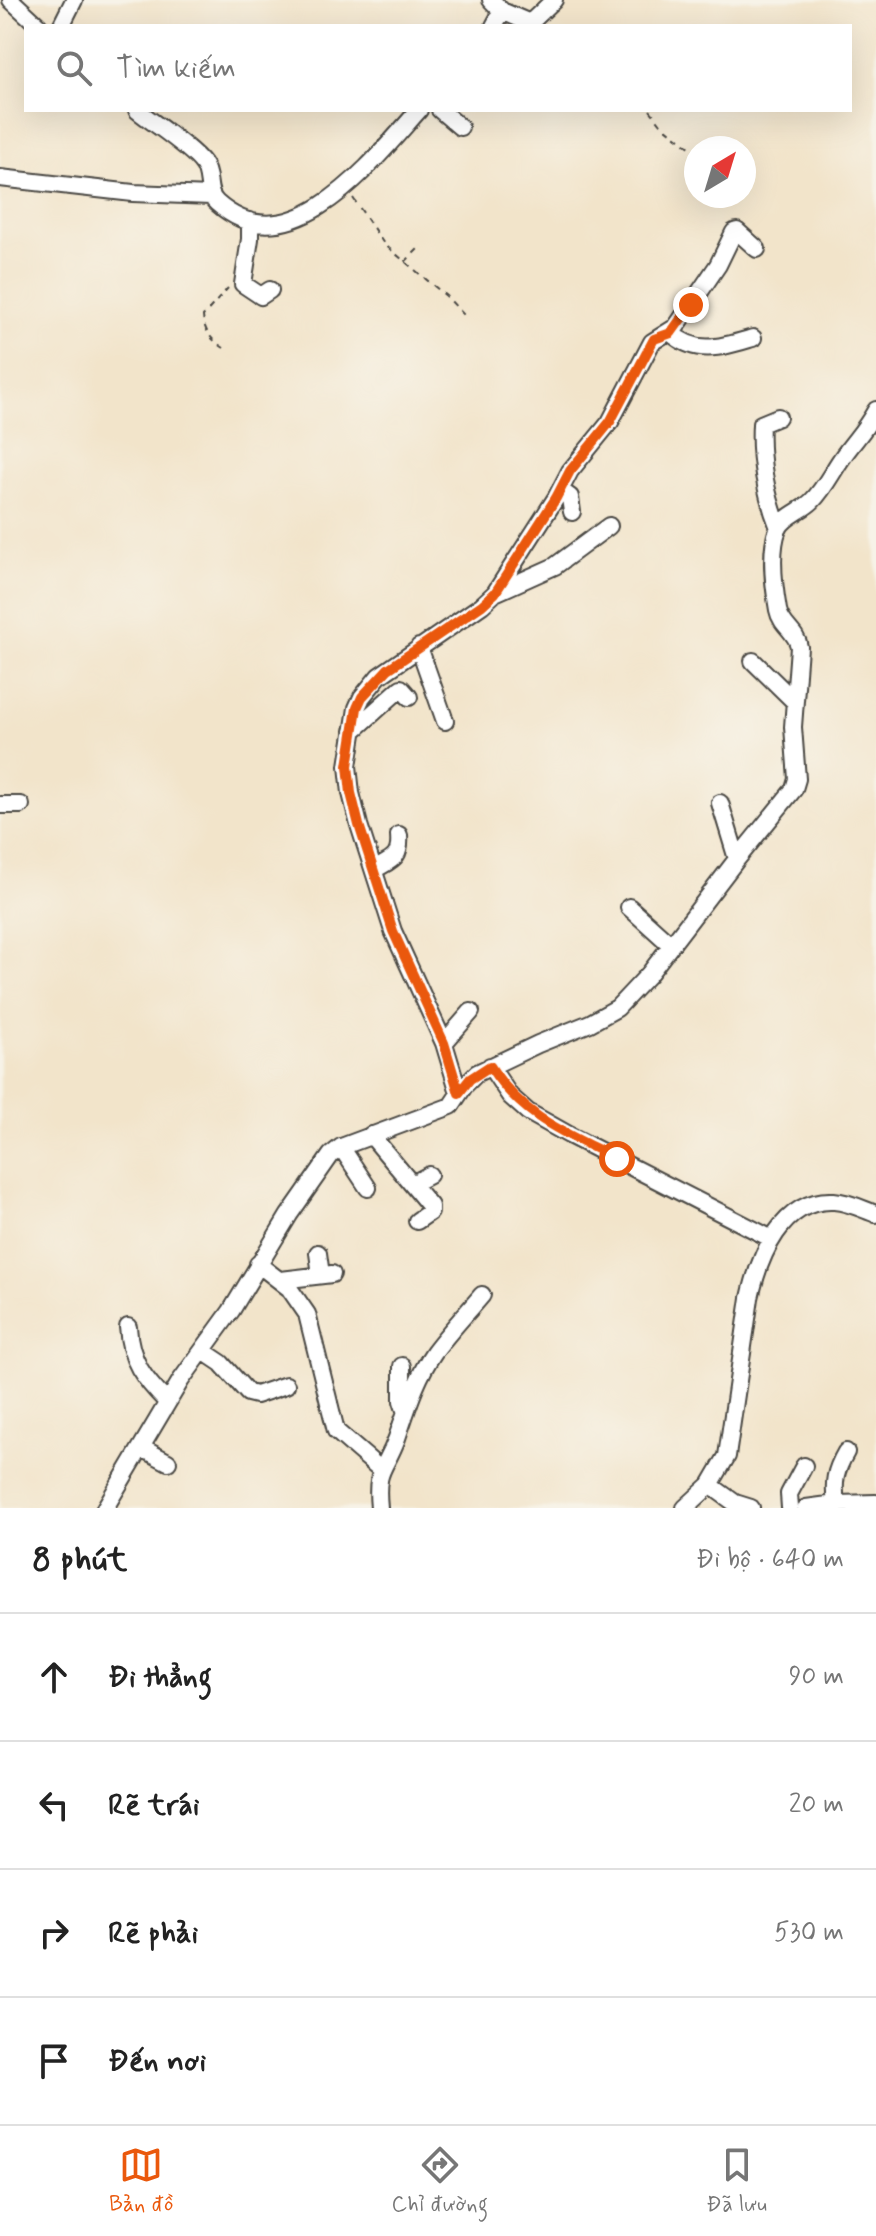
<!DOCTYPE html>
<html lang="vi">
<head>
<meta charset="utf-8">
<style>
	body { margin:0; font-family:Mynerve,sans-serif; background:#f2f2f2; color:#222 }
	.compass { position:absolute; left:684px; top:136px; width:72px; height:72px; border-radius:50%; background:#fff; box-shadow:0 8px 32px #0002; rotate:38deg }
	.stop { position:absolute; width:24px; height:24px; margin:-18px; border:6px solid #ea580c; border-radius:50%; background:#fff }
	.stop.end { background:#ea580c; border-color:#fff; box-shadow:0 2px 8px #0008 }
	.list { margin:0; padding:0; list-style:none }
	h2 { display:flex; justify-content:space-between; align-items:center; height:104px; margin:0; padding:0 32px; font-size:34px }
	h2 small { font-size:26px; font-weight:400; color:#767676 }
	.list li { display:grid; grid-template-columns:52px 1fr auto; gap:24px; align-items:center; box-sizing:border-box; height:128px; padding:0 32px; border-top:2px solid #e0e0e0 }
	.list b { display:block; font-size:30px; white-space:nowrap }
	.list em { font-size:26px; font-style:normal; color:#767676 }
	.icon { flex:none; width:44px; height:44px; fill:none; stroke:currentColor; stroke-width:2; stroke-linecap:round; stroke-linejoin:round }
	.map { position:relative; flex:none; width:876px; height:1508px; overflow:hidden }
	.search { position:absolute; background:#fff; box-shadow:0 8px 32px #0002; left:24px; right:24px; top:24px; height:88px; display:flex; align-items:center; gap:20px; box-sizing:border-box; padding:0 28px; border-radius:0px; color:#767676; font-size:30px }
	.sheet { height:616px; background:#fff }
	nav { display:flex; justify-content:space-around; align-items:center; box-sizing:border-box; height:112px; border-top:2px solid #e0e0e0; background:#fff; font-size:22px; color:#767676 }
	nav a { display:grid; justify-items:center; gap:4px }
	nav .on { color:#ea580c }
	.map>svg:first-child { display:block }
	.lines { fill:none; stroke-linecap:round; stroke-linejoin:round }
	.minor-casing { stroke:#494743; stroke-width:20 }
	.path { stroke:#494743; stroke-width:2; stroke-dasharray:6 6; stroke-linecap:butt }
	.minor { stroke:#fff; stroke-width:16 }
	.route { stroke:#ea580c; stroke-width:10 }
</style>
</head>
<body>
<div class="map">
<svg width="876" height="1508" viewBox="0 0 876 1508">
	<rect width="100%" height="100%" fill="#f7f3e8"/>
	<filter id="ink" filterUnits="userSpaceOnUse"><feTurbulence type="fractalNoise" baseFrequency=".0125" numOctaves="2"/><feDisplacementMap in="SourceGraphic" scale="16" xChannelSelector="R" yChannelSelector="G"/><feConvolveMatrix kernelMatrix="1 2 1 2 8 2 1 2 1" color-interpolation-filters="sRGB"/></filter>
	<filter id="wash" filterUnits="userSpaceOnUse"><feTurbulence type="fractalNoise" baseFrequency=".006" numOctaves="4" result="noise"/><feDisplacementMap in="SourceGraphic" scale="32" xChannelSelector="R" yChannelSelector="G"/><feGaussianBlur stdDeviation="1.8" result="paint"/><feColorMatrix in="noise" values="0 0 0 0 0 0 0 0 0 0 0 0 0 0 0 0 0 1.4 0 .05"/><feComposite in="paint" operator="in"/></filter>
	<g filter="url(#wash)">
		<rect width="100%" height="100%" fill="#f2e4ca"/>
	</g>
	<g filter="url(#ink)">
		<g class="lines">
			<defs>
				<path id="minor" d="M 11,0 L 39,26
					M 491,0 L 502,11 L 494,26
					M 502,11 L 530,23 L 554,0
					M 61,26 L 74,0
					M 137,110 C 154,124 192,148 203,164 C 212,176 205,193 217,203 C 291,269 374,160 419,110
					M 440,110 L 460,127
					M 0,178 L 133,193 L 211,196
					M 250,221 L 250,239 L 243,284 L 261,296 L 270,290
					M 671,333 C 697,356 722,347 753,338
					M 778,417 L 761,424 C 759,458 766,496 779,528
					M 560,490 L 570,497 L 572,512
					M 495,593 L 555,566 L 609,526
					M 419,647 L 445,721
					M 753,661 L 794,701
					M 353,731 L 401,688 L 409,697
					M 720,803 L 737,859
					M 0,805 L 21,805
					M 374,870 C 392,859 401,859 399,835
					M 629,907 L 671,945
					M 444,1043 L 471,1012
					M 490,1066 L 510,1096 L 528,1112 L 569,1135 L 772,1239
					M 459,1093 L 444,1043 L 393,931 L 359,825 L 351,793 L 348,766 L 357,708 L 362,697 L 379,676 L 482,605 L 495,593 L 556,498 L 570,471 L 610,422 L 652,342 L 676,327 L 718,265 L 734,232 L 737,231 L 757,249
					M 371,1135 L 430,1206 L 430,1212 L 417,1221
					M 341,1147 L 368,1188
					M 412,1184 L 429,1175
					M 318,1253 L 321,1275
					M 258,1264 L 289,1288 L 307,1314 L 336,1431 L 380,1469
					M 281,1280 L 332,1274
					M 128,1327 C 130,1361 144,1379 167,1402
					M 203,1351 L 221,1363 L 248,1393 L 256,1395 L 286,1385
					M 402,1366 L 402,1401 L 405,1410
					M 142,1448 L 168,1462
					M 710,1485 L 735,1503 L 751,1508
					M 836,1504 C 833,1482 835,1471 846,1452
					M 105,1508 L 181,1380 L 231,1311 L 289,1215 L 331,1155 L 341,1147 L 451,1106 L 465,1085 L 477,1073 L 538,1044 L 590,1023 L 617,1008 L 649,974 L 737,859 L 794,789 L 797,779 L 793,727 L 799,647 C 797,632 781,626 778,610 C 774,587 769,552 778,529 C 784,516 802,511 812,501 C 825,488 833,470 844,455 C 857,437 865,430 876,410
					M 379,1508 C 375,1467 385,1471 397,1438 C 407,1409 416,1378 434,1352 C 449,1332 466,1314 482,1295
					M 685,1508 L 710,1485 L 727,1456 L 750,1298 C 759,1257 782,1198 834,1201 C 849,1202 862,1209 876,1214
					M 790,1508 L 789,1494 L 804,1466
					M 806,1508 L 836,1504 L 876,1503"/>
			</defs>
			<!-- minor casing -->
			<use href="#minor" class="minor-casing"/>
			<!-- path -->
			<path class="path" d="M 650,110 L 661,124 L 696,152
				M 353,198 L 384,244 L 446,296 L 465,316
				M 405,262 L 421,246
				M 224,348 C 211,340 204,331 203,316 L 228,288"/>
			<!-- minor -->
			<use href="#minor" class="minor"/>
		</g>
	</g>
	<g class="lines" filter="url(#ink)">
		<!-- route -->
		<path class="route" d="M 617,1159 C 565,1133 522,1117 490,1066 L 470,1079 L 459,1093 L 444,1043 L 393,931 L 359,825 L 351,793 L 348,766 L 357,708 L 362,697 L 388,669 L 482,605 L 495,593 L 556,498 L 570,471 L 610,422 L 654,339 L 671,333 L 691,305"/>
	</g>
</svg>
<svg class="compass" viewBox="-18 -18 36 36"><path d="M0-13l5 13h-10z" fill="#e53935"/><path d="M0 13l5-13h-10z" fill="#767676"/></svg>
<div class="stop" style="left:617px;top:1159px"></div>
<div class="stop end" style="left:691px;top:305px"></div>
<div class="search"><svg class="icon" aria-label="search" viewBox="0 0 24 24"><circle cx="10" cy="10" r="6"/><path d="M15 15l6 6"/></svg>Tìm kiếm</div>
</div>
<section class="sheet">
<h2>8 phút<small>Đi bộ · 640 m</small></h2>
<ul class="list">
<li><svg class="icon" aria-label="ahead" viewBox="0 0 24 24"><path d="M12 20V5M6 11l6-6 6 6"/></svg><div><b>Đi thẳng</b></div><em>90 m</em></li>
<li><svg class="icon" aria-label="left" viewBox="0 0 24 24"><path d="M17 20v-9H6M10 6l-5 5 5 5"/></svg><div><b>Rẽ trái</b></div><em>20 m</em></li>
<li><svg class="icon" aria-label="right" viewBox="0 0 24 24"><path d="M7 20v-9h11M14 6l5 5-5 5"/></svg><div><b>Rẽ phải</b></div><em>530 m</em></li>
<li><svg class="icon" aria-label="arrive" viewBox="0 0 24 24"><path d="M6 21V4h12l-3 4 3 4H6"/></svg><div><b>Đến nơi</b></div></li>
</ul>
</section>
<nav>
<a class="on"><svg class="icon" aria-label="map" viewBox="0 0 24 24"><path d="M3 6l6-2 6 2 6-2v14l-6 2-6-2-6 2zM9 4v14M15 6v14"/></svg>Bản đồ</a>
<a><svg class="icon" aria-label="directions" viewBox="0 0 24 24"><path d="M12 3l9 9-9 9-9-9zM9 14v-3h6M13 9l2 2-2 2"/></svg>Chỉ đường</a>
<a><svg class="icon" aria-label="saved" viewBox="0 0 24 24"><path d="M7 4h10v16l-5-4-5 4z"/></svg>Đã lưu</a>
</nav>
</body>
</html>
